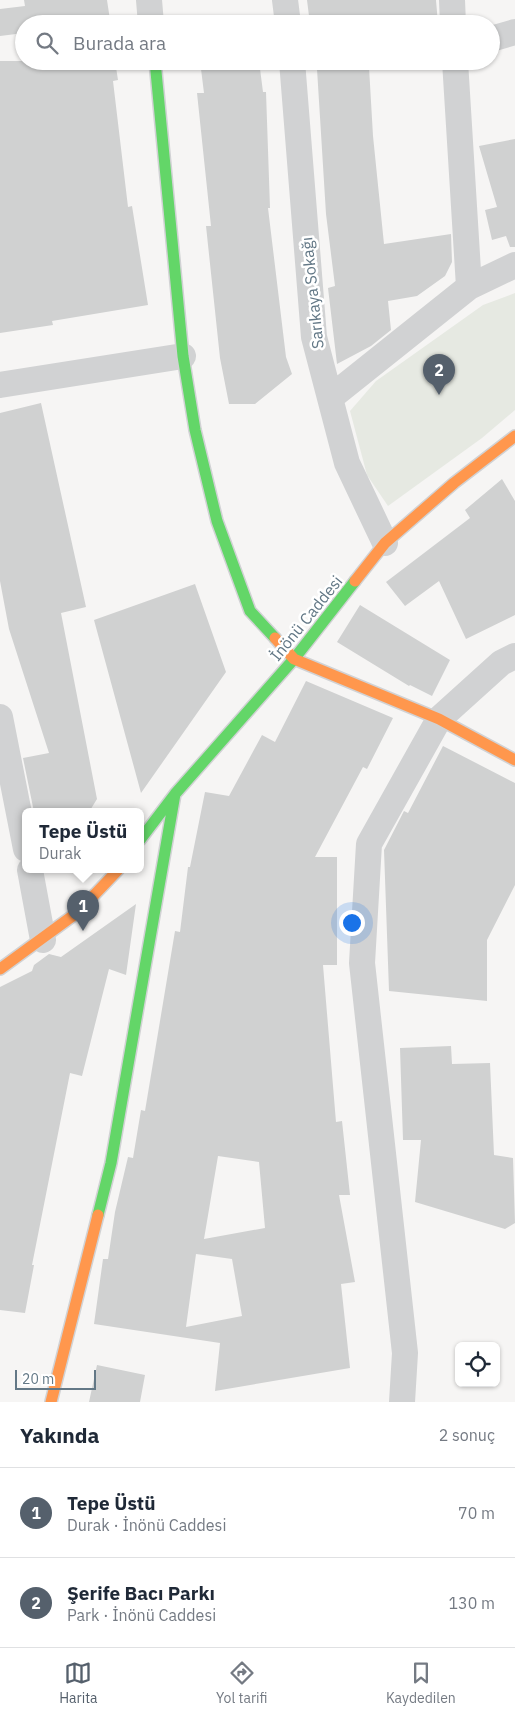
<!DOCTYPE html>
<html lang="tr">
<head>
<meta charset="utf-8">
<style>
	body { margin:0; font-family:"IBM Plex Sans",sans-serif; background:#f2f2f3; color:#1f2937 }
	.controls { position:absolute; right:15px; bottom:15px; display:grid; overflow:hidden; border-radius:8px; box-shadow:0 1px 4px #0004 }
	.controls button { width:45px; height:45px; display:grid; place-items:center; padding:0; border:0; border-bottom:1px solid #e0e1e3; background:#fff; color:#1f2937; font:25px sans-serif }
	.scale { position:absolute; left:15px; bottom:12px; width:81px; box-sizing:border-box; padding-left:5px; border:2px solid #637886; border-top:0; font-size:14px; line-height:18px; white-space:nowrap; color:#637886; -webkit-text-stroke:4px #fff; paint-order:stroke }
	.you { position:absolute; left:351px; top:922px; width:18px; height:18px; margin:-12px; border:4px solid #fff; border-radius:50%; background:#1a73e8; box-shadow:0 0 0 8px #1a73e833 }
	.badge { display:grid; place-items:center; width:32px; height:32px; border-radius:50%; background:#55606c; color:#fff; font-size:16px; font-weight:700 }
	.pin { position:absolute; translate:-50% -41px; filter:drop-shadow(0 1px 2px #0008) }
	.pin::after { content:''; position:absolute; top:26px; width:18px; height:15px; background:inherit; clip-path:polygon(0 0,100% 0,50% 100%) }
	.popup { position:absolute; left:22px; top:808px; width:122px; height:65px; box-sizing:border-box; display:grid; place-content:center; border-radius:8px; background:#fff; filter:drop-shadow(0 1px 4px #0005); font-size:16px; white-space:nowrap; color:#747a83 }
	.popup b { font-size:19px; color:#1f2937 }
	.popup::after { content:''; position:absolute; left:50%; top:100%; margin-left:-10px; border:10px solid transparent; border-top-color:#fff }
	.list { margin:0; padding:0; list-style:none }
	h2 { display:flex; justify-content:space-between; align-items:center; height:65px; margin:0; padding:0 20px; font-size:21px }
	h2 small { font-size:16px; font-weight:400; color:#747a83 }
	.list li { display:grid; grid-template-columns:32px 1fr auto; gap:15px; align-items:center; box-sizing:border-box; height:90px; padding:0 20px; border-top:1px solid #e0e1e3 }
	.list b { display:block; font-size:19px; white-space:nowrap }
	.list p { margin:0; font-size:16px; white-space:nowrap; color:#747a83 }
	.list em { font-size:16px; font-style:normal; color:#747a83 }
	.icon { flex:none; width:28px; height:28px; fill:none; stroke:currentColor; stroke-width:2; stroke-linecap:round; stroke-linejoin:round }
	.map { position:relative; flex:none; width:515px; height:1402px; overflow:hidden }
	.search { position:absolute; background:#fff; box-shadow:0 1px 4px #0004; left:15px; right:15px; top:15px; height:55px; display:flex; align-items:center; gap:12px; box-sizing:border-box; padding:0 18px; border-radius:28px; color:#747a83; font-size:19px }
	.sheet { height:245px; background:#fff }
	nav { display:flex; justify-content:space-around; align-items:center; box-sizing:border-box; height:70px; border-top:1px solid #e0e1e3; background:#fff; font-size:14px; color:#747a83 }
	nav a { display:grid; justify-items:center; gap:2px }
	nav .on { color:#55606c }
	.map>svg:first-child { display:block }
	.green { fill:#e6e9e2 }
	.building { fill:#d0d1d1; fill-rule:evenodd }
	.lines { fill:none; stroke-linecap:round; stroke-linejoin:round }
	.fast-casing { stroke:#d1d2d4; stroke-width:14 }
	.slow-casing { stroke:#d1d2d4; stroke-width:14 }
	.street { stroke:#d1d2d3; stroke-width:26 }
	.fast { stroke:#63d668; stroke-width:11 }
	.slow { stroke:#ff974d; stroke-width:11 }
	.labels { text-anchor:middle; stroke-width:5; stroke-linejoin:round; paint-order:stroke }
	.street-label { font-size:16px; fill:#637886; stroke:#fff }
</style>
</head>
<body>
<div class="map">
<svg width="515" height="1402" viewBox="0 0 515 1402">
	<rect width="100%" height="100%" fill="#f6f5f4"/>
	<!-- green -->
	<path class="green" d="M 515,293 L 515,410 L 482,438 L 388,506 L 367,475 L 350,411 L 376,381 L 483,305 Z"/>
	<!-- building -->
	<path class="building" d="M 24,0 L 107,0 L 110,20 L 83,24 L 24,24 L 24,33 L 0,36 L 0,9 L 25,6 Z
		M 307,0 L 436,0 L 438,24 L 310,24 Z
		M 0,61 L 115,61 L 118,80 L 113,81 L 128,207 L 132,206 L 148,305 L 52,321 L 53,325 L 0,333 Z
		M 200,61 L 259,61 L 263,92 L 266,92 L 270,208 L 268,208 L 286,357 L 292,374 L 255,404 L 229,404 L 220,358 L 206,226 L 211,226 L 197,93 L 204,93 Z
		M 369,67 L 373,136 L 384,244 L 451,234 L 452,262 L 445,276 L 417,296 L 388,301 L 391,330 L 371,346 L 337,364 L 328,288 L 335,286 L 326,214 L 317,69 Z
		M 515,139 L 515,247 L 510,247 L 506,236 L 492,240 L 485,210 L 497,207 L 479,146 Z
		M 41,403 L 86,607 L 61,613 L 97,799 L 89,812 L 34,812 L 23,758 L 49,753 L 9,629 L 0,581 L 0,413 Z
		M 502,479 L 515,501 L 515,615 L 466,639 L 439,581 L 405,606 L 386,582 L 470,518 L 465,510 Z
		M 195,584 L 226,672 L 141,793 L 94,620 Z
		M 360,605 L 450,660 L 432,696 L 410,685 L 409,686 L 337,642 Z
		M 306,681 L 393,718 L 367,769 L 363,767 L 315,857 L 337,857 L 337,965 L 323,965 L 336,1122 L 342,1121 L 350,1195 L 339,1195 L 355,1282 L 341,1284 L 350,1368 L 215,1391 L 220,1343 L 94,1324 L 103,1259 L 108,1259 L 115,1212 L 128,1157 L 133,1158 L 141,1110 L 145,1111 L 175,931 L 180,932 L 188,867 L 190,867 L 205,792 L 229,796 L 262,735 L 275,742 ZM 218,1156 L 259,1162 L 265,1228 L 204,1239 ZM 196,1254 L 232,1259 L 242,1316 L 186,1327 Z
		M 443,746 L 515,783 L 515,885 L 487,940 L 487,1001 L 389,991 L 384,850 L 404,811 L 408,813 Z
		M 136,904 L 126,975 L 109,969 L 82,1076 L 70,1073 L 32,1265 L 34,1265 L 25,1313 L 0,1310 L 0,987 L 32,971 L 34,965 L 49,954 L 61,957 Z
		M 451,1046 L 452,1064 L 490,1063 L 494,1155 L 513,1158 L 515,1223 L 505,1229 L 415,1202 L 421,1140 L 403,1140 L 400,1048 Z
		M 97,1365 L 145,1375 L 140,1402 L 89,1402 Z"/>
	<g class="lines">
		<defs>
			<path id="fast" d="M 155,61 L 183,356 L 195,430 L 217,521 L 250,611 L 275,638
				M 140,840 L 175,794 L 294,659 L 355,581
				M 98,1215 L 111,1163 L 175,794"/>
			<path id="slow" d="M 355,581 L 385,543 L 454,483 L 515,436
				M 275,638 L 294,659 L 439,719 L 515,760
				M 0,969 L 78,912 L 118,870
				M 51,1402 L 98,1215"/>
		</defs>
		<!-- fast casing -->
		<use href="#fast" class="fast-casing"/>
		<!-- slow casing -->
		<use href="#slow" class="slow-casing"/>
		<!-- street -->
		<path class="street" d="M 149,0 L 151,24
			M 285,0 L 288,24
			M 452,0 L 453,24
			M 491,39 L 515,32
			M 292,61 L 314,337 L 347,463 L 385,543
			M 455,61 L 469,287
			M 0,385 L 183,356
			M 330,398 L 469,287 L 515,265
			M 0,717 L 26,849
			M 30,870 L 43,940
			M 402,1402 L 405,1353 L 362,963 L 369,844 L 439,719 L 501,663 L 515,656"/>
		<!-- fast -->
		<use href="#fast" class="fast"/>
		<!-- slow -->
		<use href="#slow" class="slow"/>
	</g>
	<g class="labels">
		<!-- street labels -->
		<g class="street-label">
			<text transform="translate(312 293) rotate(-96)" y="6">Sarıkaya Sokağı</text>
			<text transform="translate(306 618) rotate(-51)" y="6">İnönü Caddesi</text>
		</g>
	</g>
</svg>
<div class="controls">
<button><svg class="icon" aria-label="locate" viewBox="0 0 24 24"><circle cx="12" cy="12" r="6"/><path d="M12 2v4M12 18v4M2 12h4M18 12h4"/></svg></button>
</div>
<div class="scale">20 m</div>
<div class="you"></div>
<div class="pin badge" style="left:83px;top:931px">1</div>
<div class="popup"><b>Tepe Üstü</b>Durak</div>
<div class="pin badge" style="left:439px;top:395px">2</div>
<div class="search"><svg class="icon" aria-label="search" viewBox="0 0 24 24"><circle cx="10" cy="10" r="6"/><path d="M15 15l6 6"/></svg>Burada ara</div>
</div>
<section class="sheet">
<h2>Yakında<small>2 sonuç</small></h2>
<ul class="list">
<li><span class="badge">1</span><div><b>Tepe Üstü</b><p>Durak · İnönü Caddesi</p></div><em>70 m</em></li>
<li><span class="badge">2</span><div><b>Şerife Bacı Parkı</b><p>Park · İnönü Caddesi</p></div><em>130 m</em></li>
</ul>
</section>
<nav>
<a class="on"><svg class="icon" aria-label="map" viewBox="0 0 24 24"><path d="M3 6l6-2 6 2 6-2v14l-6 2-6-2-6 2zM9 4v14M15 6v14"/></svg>Harita</a>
<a><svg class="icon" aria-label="directions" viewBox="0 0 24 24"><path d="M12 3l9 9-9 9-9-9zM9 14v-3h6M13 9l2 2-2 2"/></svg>Yol tarifi</a>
<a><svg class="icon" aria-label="saved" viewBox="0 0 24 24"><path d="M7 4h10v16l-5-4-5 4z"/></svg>Kaydedilen</a>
</nav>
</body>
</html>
